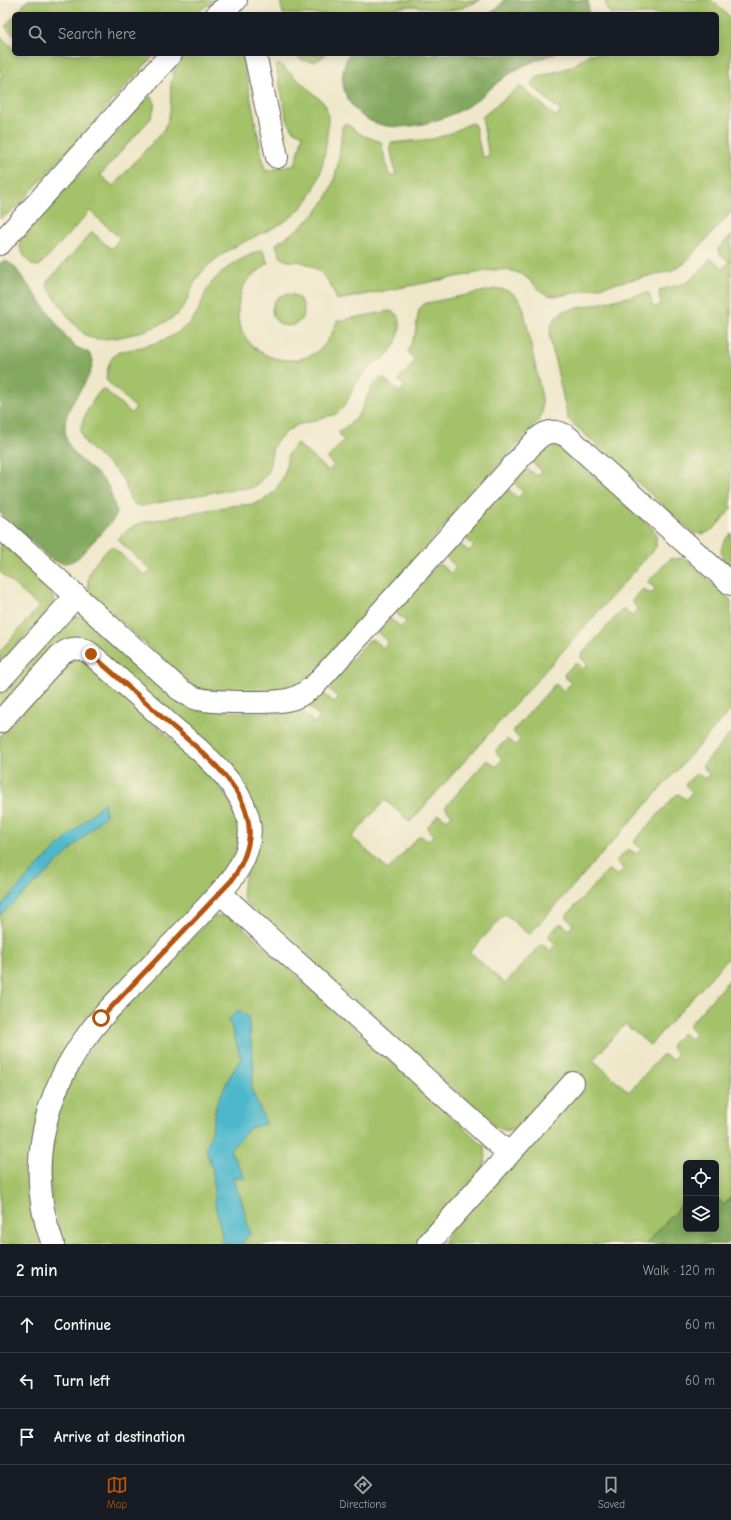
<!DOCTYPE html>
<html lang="en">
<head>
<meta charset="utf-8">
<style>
	body { margin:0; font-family:"Comic Neue",sans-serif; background:#20242c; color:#f1f3f6 }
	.controls { position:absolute; right:12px; bottom:12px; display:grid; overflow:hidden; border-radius:6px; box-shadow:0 2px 10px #0003 }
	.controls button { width:36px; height:36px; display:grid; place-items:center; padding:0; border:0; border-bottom:1px solid #363941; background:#171b24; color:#f1f3f6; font:20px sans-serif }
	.stop { position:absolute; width:12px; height:12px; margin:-9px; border:3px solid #b45309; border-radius:50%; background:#fff }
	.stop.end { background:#b45309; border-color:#fff; box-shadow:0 1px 4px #0008 }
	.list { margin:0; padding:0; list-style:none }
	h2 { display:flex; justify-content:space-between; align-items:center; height:52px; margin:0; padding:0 16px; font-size:17px }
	h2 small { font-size:13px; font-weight:400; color:#9ea1a6 }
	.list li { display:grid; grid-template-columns:26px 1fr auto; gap:12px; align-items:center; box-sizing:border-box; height:56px; padding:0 16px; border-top:1px solid #363941 }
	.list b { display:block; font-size:15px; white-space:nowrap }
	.list em { font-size:13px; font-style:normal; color:#9ea1a6 }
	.icon { flex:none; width:22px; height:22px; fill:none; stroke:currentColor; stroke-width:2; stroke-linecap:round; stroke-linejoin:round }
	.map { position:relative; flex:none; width:731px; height:1244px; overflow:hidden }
	.search { position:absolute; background:#171b24; box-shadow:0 2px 10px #0003; left:12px; right:12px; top:12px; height:44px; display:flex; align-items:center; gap:10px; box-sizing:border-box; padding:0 14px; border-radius:6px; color:#9ea1a6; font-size:15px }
	.sheet { height:220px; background:#171b24 }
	nav { display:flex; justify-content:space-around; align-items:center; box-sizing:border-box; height:56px; border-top:1px solid #363941; background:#171b24; font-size:11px; color:#9ea1a6 }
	nav a { display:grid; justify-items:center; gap:2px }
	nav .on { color:#b45309 }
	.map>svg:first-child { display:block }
	.green { fill:#a4c26a; stroke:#606f43; fill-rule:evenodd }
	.forest { fill:#83a85e; stroke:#50623d }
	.water { fill:#4eb8cb; stroke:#356a74 }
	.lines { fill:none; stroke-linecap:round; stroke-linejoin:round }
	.minor-casing { stroke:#666359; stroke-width:24 }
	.minor { stroke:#fff; stroke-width:22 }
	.route { stroke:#b45309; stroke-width:5 }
</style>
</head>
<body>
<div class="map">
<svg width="731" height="1244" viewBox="0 0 731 1244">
	<rect width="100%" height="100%" fill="#fcf5e5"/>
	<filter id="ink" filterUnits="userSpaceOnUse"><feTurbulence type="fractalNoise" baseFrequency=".025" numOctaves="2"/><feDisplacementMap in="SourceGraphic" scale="8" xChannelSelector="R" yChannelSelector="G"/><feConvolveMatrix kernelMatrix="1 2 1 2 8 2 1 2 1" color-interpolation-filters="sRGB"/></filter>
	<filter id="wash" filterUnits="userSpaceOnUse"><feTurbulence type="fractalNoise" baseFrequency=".012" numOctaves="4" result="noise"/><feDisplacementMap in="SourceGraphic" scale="16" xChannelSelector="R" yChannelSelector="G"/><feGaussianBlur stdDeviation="0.9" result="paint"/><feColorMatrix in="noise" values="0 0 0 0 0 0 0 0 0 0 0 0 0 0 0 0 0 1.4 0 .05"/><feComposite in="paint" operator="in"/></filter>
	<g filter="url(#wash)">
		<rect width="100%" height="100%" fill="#eee7c9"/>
		<!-- green -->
		<path class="green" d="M 28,0 L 216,0 L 194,14 L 16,14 Z
			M 280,0 L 481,0 L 462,8 L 448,10 L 413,6 L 400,7 L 377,14 L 283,14 Z
			M 605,0 L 711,0 L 731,18 L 731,212 L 684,264 L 671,271 L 559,296 C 542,297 540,289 528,279 C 518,270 505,269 492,270 L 337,300 C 331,281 319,266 298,261 C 294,261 286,262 283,259 C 279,257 278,249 276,245 L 277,243 C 331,210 337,187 342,127 L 345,123 L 362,135 L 381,142 L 389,176 L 396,175 L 390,147 L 391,143 L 433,139 L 451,133 L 471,123 L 474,124 L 475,126 L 482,157 L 489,156 L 482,117 L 519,87 L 523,88 L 556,117 L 561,111 L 532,86 L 532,81 C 541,74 554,73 564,69 C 574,66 582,60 589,54 L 717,54 L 717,14 L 611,14 L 607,10 Z
			M 14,16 L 14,36 L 6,28 L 6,25 Z
			M 0,36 L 14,49 L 14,54 L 155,54 L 15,209 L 0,219 L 0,77 L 2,74 L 0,72 Z
			M 187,54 L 242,54 L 265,171 L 295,165 L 303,135 L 294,131 L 287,120 L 276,66 L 276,65 L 280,64 L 324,103 C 331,113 327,133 326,145 C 320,185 309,211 271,229 C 250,239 228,248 210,264 C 202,271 195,280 191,290 C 188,298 185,306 180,312 C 166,327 108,345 89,337 C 76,331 57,300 48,288 L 47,282 L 92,232 L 111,249 L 120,238 L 90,211 L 39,266 L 32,265 C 26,258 18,250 20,240 L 149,97 L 152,97 C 157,103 153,112 151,118 L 100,175 L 113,186 L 161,133 C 178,110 165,91 175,69 C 178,63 183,59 187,54 Z
			M 294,54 L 326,54 C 317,64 304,64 294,54 Z
			M 731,235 L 731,509 C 720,522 708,542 690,530 L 568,419 L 550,338 C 549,326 553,317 564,311 L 646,293 L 649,293 L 653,307 L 661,305 L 659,294 L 660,290 L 686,283 L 692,279 L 710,259 L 713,260 L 723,268 L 729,262 L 718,252 L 718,249 Z
			M 261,250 L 263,251 L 268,263 C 261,270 253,274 247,281 C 240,290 238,302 238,313 C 239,357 298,377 326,343 C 331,336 334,329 337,321 L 390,311 L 397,314 C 405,325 396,347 386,356 C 381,360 375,362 370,366 C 366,371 362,376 358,381 C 350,392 348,406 336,414 L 297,425 L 285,433 L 276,442 L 273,448 L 268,473 L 259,483 L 251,488 L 225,490 L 141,506 C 129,505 129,496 126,486 C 118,464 86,454 81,433 C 79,422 94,397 102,389 L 105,390 L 131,413 L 136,408 L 106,380 C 107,370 109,357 119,352 C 142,347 170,342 187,325 C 198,316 201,302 207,290 C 218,270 240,259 261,250 Z
			M 496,289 C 510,289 518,295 523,307 L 542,398 L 542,412 L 540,419 L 309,677 L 294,688 L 276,691 L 212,691 L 198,689 L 186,681 L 89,592 C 84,570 97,562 110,547 L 114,548 L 145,576 L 151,570 L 117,539 C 125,531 133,525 144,522 L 230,506 L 254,504 L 262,501 L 274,492 L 280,483 L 285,472 L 288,454 L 296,444 L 298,444 L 328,471 L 334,465 L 327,459 L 344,440 L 340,435 L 339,432 C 347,425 355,421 360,412 C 366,402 371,380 384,378 L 399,392 L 405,386 L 398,380 L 415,361 L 408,352 L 415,334 L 419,309 L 424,304 L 427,303 Z
			M272 310a16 16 0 1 1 32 0a16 16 0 1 1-32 0Z
			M 551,445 L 558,446 L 563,449 L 652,528 L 656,533 L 656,547 L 410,822 L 385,800 L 352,837 L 388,870 L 419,836 L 421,836 L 428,841 L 434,835 L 428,829 L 428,826 L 438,815 L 440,815 L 447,820 L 452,815 L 446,809 L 446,806 L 486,761 L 489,761 L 496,767 L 502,759 L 496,753 L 496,750 L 507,739 L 515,745 L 520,740 L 514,733 L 513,731 L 554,685 L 557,685 L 564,691 L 571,683 L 565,677 L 564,674 L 575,663 L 584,669 L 588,664 L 581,658 L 581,655 L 622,610 L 625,610 L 632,616 L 638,609 L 632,602 L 632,600 L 643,589 L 651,594 L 655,589 L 649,583 L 648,581 L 670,559 L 683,558 L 688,561 L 731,600 L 731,710 L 529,935 L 505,914 L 470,952 L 505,984 L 540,945 L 543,945 L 550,951 L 556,944 L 549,938 L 549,935 L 559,924 L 562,924 L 569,930 L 573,924 L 567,918 L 567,915 L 608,870 L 610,870 L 617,876 L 624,869 L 617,862 L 617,860 L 628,849 L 637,854 L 641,849 L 635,843 L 635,840 L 676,795 L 679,794 L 686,800 L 692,792 L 686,786 L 686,783 L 697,773 L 705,779 L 709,774 L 703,767 L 703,765 L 731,733 L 731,955 L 650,1045 L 625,1024 L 593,1060 L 629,1092 L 662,1055 L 665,1055 L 672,1060 L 677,1054 L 671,1048 L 672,1044 L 681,1034 L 684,1034 L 690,1039 L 695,1034 L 689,1028 L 690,1024 L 728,981 L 731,980 L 731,1244 L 442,1244 L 517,1129 C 507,1131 501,1131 492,1125 L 244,901 C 242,892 242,886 245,878 L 258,820 L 86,640 L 0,707 L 0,693 L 64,622 C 72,615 79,615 88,620 L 177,700 L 183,705 L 198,711 L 284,712 L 299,710 L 315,723 L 320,717 L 310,708 L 310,704 L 322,693 L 334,702 L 338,698 L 328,688 L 328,686 L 369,640 L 373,640 L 383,648 L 388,642 L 378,633 L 378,630 L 390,619 L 401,627 L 406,622 L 396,613 L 396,610 L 437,565 L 441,565 L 450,573 L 456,567 L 446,557 L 446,555 L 458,543 L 469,551 L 474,546 L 464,537 L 464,534 L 505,489 L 508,489 L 518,498 L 523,492 L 513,482 L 513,480 L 526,468 L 537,476 L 542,471 L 532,462 L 532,459 L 545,446 ZM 686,1163 L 716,1163 L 716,1229 L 686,1229 Z
			M 731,533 L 731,567 C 717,555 719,546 731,533 Z
			M 0,541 L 49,585 C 55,593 55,600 50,609 L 0,665 L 0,651 L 39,607 L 0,572 Z
			M 80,658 L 194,759 L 223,791 L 237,814 L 240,830 L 238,845 L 229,865 L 56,1066 L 43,1244 L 0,1244 L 0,736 L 67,662 Z
			M 221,916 L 229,917 L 236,921 L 484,1146 C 487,1156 486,1162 481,1171 L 415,1244 L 63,1244 L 60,1235 L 51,1196 L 49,1165 L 57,1115 L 72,1077 L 100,1034 L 212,917 Z"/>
		<!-- forest -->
		<path class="forest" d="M 504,0 L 588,0 L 589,14 L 489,14 L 498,8 Z
			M 349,54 L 556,54 C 540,58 525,64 511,73 C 497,81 486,94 473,103 C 439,125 374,144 349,101 C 340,85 341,70 349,54 Z
			M 3,261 L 8,262 L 14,266 L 68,339 L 76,347 L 89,353 L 93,360 C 91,385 65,402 65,427 C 64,458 95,465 109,487 C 111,492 112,497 113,502 C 115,506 116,509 117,513 L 114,519 L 80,556 C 70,565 60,565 49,558 L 0,513 L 0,263 Z
			M 716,1197 L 724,1205 L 731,1197 L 731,1238 L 725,1244 L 646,1244 L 686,1200 L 686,1229 L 716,1229 Z"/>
		<!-- water -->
		<path class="water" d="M 104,802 L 106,815 L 43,877 L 0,915 L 0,907 L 33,871 Z
			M 239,1010 L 248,1017 L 254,1069 L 251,1088 L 266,1123 L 250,1128 L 230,1150 L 246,1179 L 233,1177 L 242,1202 L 250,1234 L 241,1244 L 220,1244 L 223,1240 L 215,1204 L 213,1171 L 206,1149 L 212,1132 L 216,1105 L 230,1076 L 241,1059 L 229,1019 Z"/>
	</g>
	<g filter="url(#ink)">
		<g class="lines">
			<defs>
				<path id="minor" d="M 217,14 L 236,0
					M 255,54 L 277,157
					M 0,244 L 171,54
					M 0,527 L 179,689 C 184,692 189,696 195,698 C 209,703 272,703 287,700 C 299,698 308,691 316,684 L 537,439 C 547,430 557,430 568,437 L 731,584
					M 0,680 L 76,596
					M 0,722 L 60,655 C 71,647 80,646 91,654 C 116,676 141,698 166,721 C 196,748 236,776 248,817 C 254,840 245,861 231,880 C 201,915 168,948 136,981 C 120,998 103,1014 89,1033 C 43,1093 25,1172 53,1244
					M 220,893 L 509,1154
					M 428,1244 L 573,1083"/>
			</defs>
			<!-- minor casing -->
			<use href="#minor" class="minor-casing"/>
			<!-- minor -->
			<use href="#minor" class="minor"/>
		</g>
	</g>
	<g class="lines" filter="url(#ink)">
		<!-- route -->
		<path class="route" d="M 91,654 C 115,675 140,697 164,719 C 193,745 241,779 248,820 C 253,842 244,862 232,880 L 101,1018"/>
	</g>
</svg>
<div class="controls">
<button><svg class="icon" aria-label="locate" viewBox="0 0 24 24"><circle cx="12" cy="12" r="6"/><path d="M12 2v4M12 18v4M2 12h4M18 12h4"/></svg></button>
<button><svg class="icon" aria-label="layers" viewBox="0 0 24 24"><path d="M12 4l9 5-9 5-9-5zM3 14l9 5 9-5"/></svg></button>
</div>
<div class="stop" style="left:101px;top:1018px"></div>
<div class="stop end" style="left:91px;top:654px"></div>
<div class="search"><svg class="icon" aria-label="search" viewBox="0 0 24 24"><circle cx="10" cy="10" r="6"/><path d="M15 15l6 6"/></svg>Search here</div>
</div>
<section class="sheet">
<h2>2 min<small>Walk · 120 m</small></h2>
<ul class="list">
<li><svg class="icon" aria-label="ahead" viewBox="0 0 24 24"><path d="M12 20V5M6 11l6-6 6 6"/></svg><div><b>Continue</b></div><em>60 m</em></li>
<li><svg class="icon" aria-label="left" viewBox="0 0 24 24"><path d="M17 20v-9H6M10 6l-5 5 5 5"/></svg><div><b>Turn left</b></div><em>60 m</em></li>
<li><svg class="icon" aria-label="arrive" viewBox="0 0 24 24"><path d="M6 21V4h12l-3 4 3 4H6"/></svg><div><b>Arrive at destination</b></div></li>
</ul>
</section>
<nav>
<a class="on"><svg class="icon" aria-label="map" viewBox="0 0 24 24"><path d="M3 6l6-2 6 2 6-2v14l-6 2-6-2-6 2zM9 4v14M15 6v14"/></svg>Map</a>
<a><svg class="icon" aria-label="directions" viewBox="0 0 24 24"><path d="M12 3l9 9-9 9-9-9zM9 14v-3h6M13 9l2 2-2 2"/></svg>Directions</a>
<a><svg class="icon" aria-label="saved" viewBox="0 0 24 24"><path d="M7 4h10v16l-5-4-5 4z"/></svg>Saved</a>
</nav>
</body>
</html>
